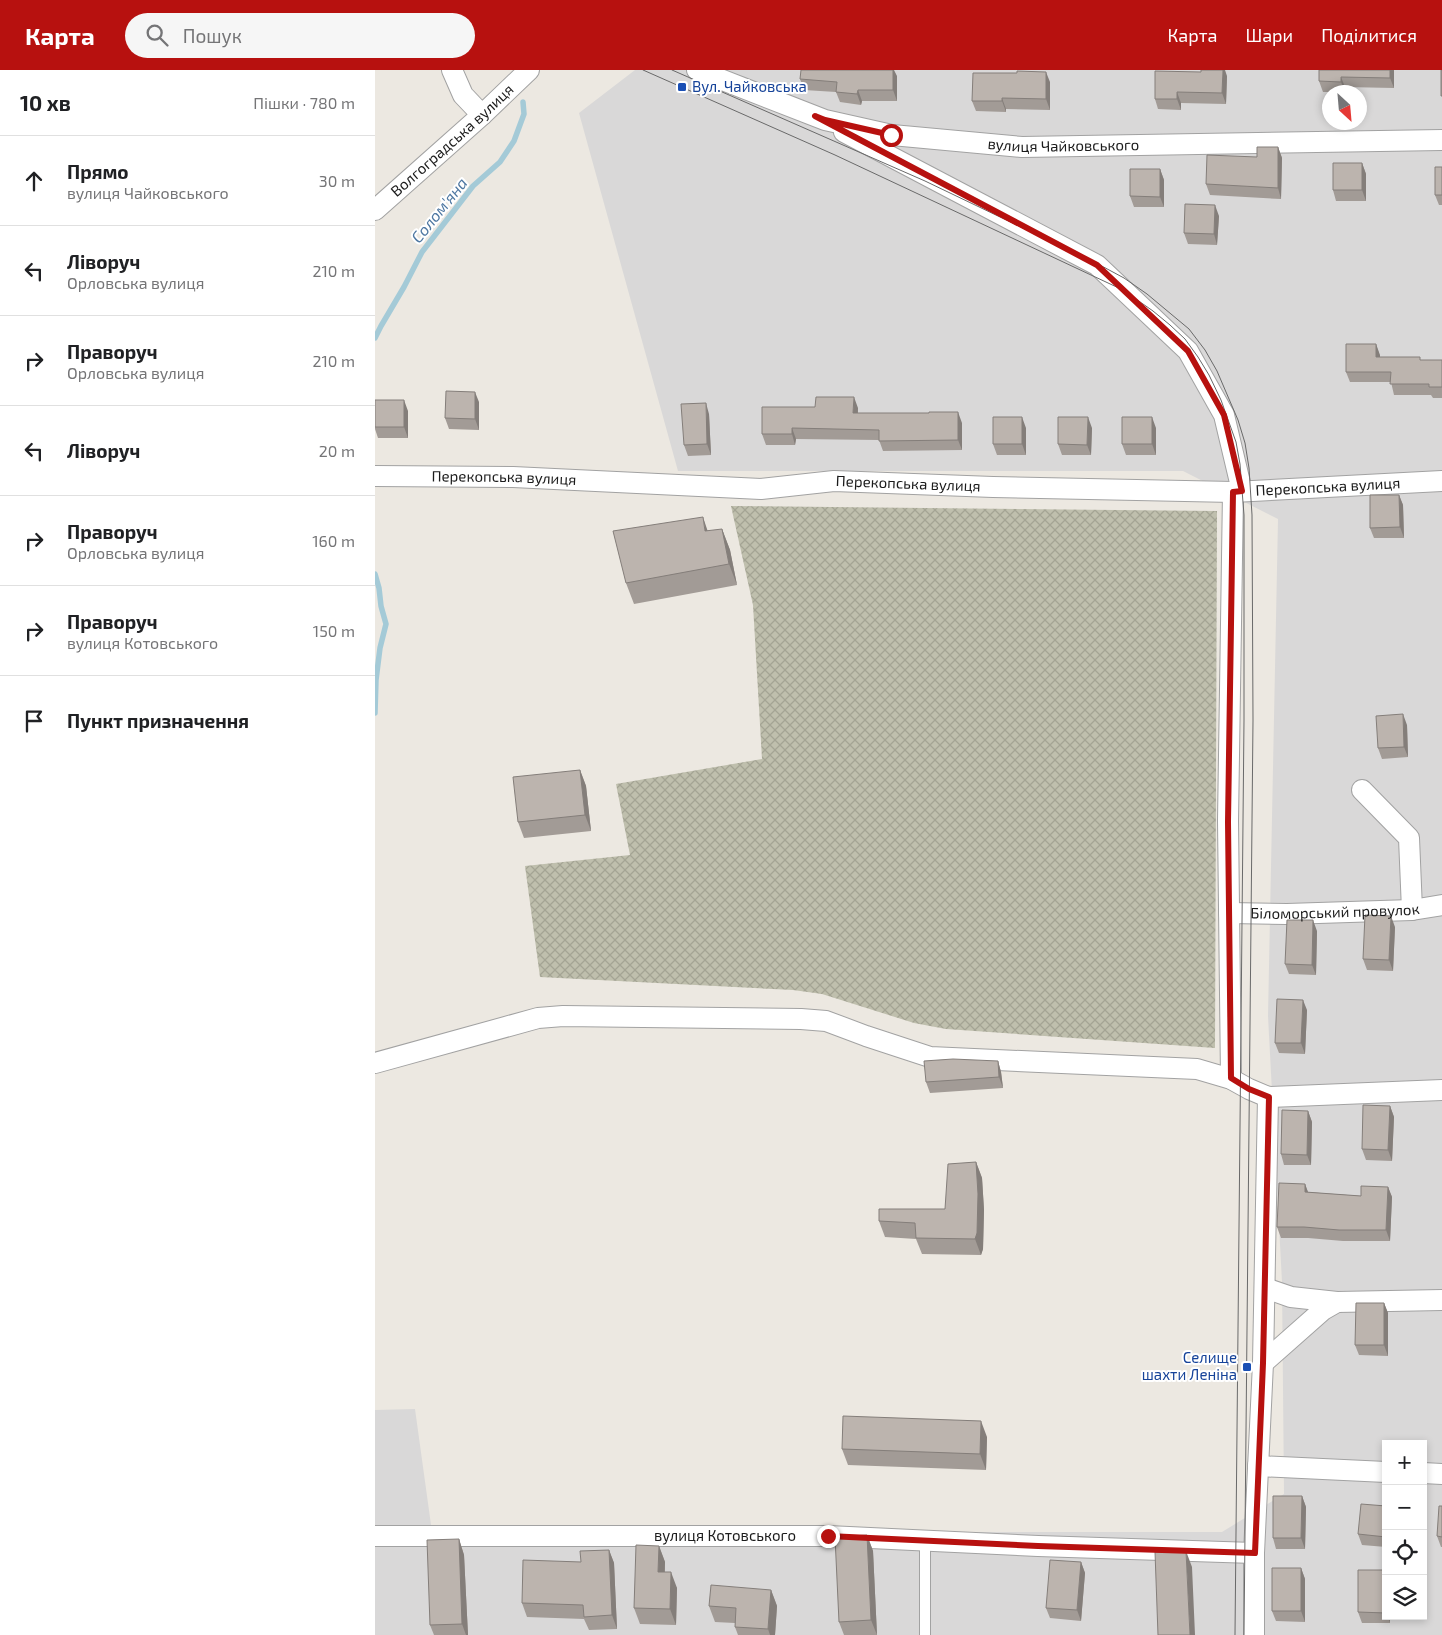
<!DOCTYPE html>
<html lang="uk">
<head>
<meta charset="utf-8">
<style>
	body { margin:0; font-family:"Exo 2",sans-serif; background:#f6f6f6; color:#202124 }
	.controls { position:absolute; right:15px; bottom:15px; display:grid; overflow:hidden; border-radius:0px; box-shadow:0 2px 8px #0003 }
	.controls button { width:45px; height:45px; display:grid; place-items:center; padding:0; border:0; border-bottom:1px solid #e0e0e0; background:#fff; color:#202124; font:25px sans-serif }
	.compass { position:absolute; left:947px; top:15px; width:45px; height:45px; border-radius:50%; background:#fff; box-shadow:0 2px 8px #0003; rotate:154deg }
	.stop { position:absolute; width:15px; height:15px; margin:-11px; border:4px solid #b7110f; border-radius:50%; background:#fff }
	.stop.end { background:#b7110f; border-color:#fff; box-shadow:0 1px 5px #0008 }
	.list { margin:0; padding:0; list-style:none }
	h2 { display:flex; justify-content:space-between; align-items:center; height:65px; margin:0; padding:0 20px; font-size:21px }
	h2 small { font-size:16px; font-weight:400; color:#757577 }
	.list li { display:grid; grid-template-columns:32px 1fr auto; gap:15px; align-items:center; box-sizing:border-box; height:90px; padding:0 20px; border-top:1px solid #e0e0e0 }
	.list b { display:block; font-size:19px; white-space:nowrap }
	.list p { margin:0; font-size:16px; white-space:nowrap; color:#757577 }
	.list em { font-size:16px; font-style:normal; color:#757577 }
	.icon { flex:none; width:28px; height:28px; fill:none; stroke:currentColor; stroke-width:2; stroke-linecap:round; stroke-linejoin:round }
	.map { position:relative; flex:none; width:1067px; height:1565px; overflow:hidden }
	header { display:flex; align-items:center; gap:30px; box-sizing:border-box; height:70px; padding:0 25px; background:#b7110f; color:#fff }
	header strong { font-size:24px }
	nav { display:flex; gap:28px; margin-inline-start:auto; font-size:18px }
	.search { width:350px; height:45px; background:#f6f6f6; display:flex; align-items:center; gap:12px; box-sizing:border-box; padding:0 18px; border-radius:28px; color:#757577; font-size:19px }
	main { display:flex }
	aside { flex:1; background:#fff }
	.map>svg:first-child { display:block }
	.residential { fill:#d9d8d8; fill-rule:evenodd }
	.construction { fill:url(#construction-cross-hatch) }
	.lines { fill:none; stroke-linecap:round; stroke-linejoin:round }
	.stream { stroke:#a4cad7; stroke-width:5.5 }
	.service-casing { stroke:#a2a2a2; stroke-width:12 }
	.minor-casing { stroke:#a2a2a2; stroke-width:22 }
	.service { stroke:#fff; stroke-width:10 }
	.minor { stroke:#fff; stroke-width:20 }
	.tram { stroke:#696969; stroke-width:1 }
	.wall { fill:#a29b96 }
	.shaded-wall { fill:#847e7a }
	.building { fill:#bcb4ae; stroke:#847e7a }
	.route { stroke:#b7110f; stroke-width:6 }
	.transit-dot { fill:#1a4fb4; stroke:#fff; stroke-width:2 }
	.labels { text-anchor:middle; stroke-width:4; stroke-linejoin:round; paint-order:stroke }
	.transit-label { font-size:15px; fill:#164399; stroke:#fff; text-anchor:start }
	.street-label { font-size:15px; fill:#1b1b1b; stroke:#fff }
	.water-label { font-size:16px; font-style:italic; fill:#4f78a2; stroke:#fff }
</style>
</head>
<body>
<header>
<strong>Карта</strong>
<div class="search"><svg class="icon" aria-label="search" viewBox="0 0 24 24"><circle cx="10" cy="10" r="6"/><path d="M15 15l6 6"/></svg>Пошук</div>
<nav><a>Карта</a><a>Шари</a><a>Поділитися</a></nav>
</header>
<main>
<aside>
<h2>10 хв<small>Пішки · 780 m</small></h2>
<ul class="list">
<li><svg class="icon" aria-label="ahead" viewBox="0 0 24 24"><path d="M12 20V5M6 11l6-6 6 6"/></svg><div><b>Прямо</b><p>вулиця Чайковського</p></div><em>30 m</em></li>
<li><svg class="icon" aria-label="left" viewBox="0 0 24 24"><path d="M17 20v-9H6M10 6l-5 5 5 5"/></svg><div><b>Ліворуч</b><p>Орловська вулиця</p></div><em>210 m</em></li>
<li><svg class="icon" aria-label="right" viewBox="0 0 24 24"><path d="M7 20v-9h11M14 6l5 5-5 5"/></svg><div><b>Праворуч</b><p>Орловська вулиця</p></div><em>210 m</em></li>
<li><svg class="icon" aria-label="left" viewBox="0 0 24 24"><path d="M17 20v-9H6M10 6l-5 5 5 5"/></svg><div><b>Ліворуч</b></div><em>20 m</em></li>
<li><svg class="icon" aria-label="right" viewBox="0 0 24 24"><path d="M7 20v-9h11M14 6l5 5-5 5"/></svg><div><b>Праворуч</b><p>Орловська вулиця</p></div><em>160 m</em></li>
<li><svg class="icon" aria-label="right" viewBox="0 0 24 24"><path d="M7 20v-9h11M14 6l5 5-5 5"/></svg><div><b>Праворуч</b><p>вулиця Котовського</p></div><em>150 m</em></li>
<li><svg class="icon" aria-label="arrive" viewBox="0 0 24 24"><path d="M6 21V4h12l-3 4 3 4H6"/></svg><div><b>Пункт призначення</b></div></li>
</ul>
</aside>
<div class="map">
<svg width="1067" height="1565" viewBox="0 0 1067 1565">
	<defs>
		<pattern id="construction-cross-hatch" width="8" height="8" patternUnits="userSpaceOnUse" patternTransform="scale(1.25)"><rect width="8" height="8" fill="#bfbfad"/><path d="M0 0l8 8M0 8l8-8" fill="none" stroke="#a4a494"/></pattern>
	</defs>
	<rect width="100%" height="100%" fill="#ece8e1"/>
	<!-- residential -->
	<path class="residential" d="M 260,0 L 1067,0 L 1067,1565 L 0,1565 L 0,1340 L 40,1339 L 57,1462 L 847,1462 L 909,1424 L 907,1212 L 893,946 L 903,449 L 808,401 L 303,401 L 204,43 ZM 954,22 L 984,22 L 984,52 L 954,52 ZM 1011,1374 L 1048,1374 L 1048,1546 L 1011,1546 Z"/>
	<!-- construction -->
	<path class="construction" d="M 356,436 L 842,441 L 840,978 L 571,959 L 539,953 L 447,924 L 418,920 L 165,907 L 150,796 L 255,785 L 241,714 L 387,689 L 378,535 Z"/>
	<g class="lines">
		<!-- stream -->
		<path class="stream" d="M 0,268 L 6,256 L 29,217 L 47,182 L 98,116 L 125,92 L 139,71 L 149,44 L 148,32
			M 0,504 L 4,518 L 6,536 L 11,554 L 5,578 L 1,610 L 0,643"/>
		<defs>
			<path id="service" d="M 550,1470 L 550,1565"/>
			<g id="minor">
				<path d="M 77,0 L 88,25 L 107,45"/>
				<path id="s1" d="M 322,0 L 450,50 L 517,65 L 647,77 L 1067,70"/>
				<path d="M 469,62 L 722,195 L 813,281 L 849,345 L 867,421"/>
				<path id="s2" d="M 0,140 L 107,45 L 154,0"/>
				<path id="s3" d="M 0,406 L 138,407 L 386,419 L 459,411 L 618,417 L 858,422 L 1067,411"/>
				<path d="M 987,720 L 1034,768 L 1037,840"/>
				<path id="s4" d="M 854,843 L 912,844 L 1037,840 L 1067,835"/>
				<path d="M 0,993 L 163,948 L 188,946 L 426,949 L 451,951 L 491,966 L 555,987 L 822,999 L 856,1009 L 874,1019 L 893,1027 L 1067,1020"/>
				<path d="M 856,1009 L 853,751 L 858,422"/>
				<path d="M 890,1218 L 916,1227 L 962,1232 L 1067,1230"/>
				<path d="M 888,1293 L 948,1240 L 962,1232"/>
				<path d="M 883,1396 L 1011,1402"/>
				<path d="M 1048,1403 L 1067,1404"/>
				<path id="s5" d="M 0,1466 L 453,1466 L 663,1476 L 879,1483"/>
				<path d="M 879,1565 L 879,1483 L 888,1293 L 893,1027"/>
			</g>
		</defs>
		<!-- service casing -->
		<use href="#service" class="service-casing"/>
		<!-- minor casing -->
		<use href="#minor" class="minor-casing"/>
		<!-- service -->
		<use href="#service" class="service"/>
		<!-- minor -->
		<use href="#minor" class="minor"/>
		<!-- tram -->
		<path class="tram" d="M 268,0 L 460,85 L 748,220 L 778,241 L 795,255 L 810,269 L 823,287 L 834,305 L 846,330 L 861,372 L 865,394 L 869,445 L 869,650 L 860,1565
			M 297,0 L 550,111 L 723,194 L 749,208 L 772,224 L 814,259 L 830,280 L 842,301 L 863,350 L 870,373 L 874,398 L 877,445 L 878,650 L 869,1565"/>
	</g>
	<!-- wall -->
	<path class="wall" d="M 944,0 L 1019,0 L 1019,18 L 970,17 L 970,22 L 948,22 L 944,11 Z
		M 522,6 L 522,31 L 487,31 L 486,35 L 465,32 L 461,22 L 429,20 L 425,9 Z
		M 852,6 L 851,34 L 806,33 L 806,40 L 783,39 L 780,29 Z
		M 675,12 L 675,40 L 631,39 L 631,42 L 601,41 L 597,31 Z
		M 903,77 L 907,88 L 906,129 L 835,125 L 831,114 L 882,87 Z
		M 987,93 L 991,104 L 991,131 L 961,131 L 958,120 Z
		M 1067,97 L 1067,135 L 1064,135 L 1060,125 Z
		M 785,99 L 789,110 L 789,137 L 759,137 L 755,126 Z
		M 844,146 L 842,175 L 813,174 L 809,163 Z
		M 1001,274 L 1005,287 L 1046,290 L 1067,290 L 1067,328 L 1058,328 L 1056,325 L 1019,325 L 1016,312 L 975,312 L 971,302 Z
		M 0,330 L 33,341 L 33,368 L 3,368 L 0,359 Z
		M 104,332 L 104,360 L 74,359 L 70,348 Z
		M 483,338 L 483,343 L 587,353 L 587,380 L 508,381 L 504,370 L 421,369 L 420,375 L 391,375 L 387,364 Z
		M 334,344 L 336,385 L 313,386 L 309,375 Z
		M 651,358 L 651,385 L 622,385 L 618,374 Z
		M 717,358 L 716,385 L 687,385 L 683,374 Z
		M 781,358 L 781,385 L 751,385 L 747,374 Z
		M 1024,425 L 1028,435 L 1029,468 L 999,468 L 995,458 Z
		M 347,459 L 355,480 L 362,515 L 259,534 L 251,513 Z
		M 1032,655 L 1033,687 L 1007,689 L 1003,678 Z
		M 205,700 L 211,716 L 216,761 L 149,768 L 143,752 Z
		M 1020,857 L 1018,901 L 992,900 L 988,889 Z
		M 942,861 L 941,905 L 914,904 L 910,894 Z
		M 932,940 L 930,984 L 904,983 L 900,973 Z
		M 623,991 L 626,1002 L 628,1018 L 555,1023 L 551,1012 Z
		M 1015,1036 L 1019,1047 L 1017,1091 L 991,1090 L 987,1079 Z
		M 933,1041 L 937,1052 L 936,1095 L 909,1095 L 906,1084 Z
		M 601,1092 L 607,1108 L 609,1140 L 608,1179 L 606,1185 L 547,1184 L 541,1169 L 510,1167 L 504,1151 L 570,1139 Z
		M 930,1114 L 933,1122 L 986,1126 L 1013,1117 L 1017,1127 L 1015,1171 L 968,1171 L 933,1168 L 906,1168 L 902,1157 Z
		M 1009,1233 L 1013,1243 L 1013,1286 L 984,1285 L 980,1275 Z
		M 612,1367 L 611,1400 L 473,1395 L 467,1379 Z
		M 927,1426 L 931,1437 L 930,1479 L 901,1479 L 898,1468 Z
		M 1011,1436 L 1011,1477 L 987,1475 L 983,1464 Z
		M 1067,1436 L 1067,1477 L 1066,1477 L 1062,1466 Z
		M 492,1465 L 498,1481 L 502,1565 L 469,1565 L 464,1552 Z
		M 84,1469 L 89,1485 L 93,1565 L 59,1565 L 55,1555 Z
		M 284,1476 L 290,1492 L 290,1502 L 302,1518 L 301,1555 L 265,1554 L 259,1538 Z
		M 234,1480 L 239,1493 L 242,1559 L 214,1560 L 209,1549 L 152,1547 L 147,1533 L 206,1492 Z
		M 706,1492 L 710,1503 L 706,1551 L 675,1548 L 671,1538 Z
		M 926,1498 L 930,1509 L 930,1552 L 901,1551 L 897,1541 Z
		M 1011,1500 L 1011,1546 L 1015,1546 L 1015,1553 L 987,1553 L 983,1542 Z
		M 396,1520 L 402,1536 L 400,1565 L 363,1565 L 360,1557 L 360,1553 L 340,1552 L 334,1536 Z"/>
	<!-- shaded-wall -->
	<path class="shaded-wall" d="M 518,0 L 519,0 L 522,6 L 522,31 L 518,20 Z
		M 848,0 L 850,0 L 852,6 L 851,34 L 847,23 Z
		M 1015,0 L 1019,0 L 1019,18 L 1015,8 Z
		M 671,2 L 675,12 L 675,40 L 671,29 Z
		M 966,7 L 970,17 L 970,22 L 966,12 Z
		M 483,20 L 487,31 L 486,35 L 482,24 Z
		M 802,22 L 806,33 L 806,40 L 802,29 Z
		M 627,28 L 631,39 L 631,42 L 627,31 Z
		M 903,77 L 907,88 L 906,129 L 903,118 Z
		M 987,93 L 991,104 L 991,131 L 987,120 Z
		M 785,99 L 789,110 L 789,137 L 785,127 Z
		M 840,135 L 844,146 L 842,175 L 839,164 Z
		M 1001,274 L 1005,285 L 1005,297 L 1001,287 Z
		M 100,322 L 104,332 L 104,360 L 100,349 Z
		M 479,327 L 483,338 L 482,354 L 478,343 Z
		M 29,330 L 33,341 L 33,368 L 29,357 Z
		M 331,333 L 334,344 L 336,385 L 332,374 Z
		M 583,342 L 587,353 L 587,380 L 583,370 Z
		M 647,347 L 651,358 L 651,385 L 647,374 Z
		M 713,347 L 717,358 L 716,385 L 712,375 Z
		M 777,347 L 781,358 L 781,385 L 777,374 Z
		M 417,358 L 421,369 L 420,375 L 417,364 Z
		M 1024,425 L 1028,435 L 1029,468 L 1025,457 Z
		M 328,447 L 335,468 L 330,461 Z
		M 347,459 L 355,480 L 362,515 L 354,494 Z
		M 1028,644 L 1032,655 L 1033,687 L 1029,677 Z
		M 205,700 L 211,716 L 216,761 L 210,745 Z
		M 1016,846 L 1020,857 L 1018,901 L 1014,890 Z
		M 938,850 L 942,861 L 941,905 L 937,895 Z
		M 928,930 L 932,940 L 930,984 L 926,973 Z
		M 623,991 L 626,1002 L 628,1018 L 624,1007 Z
		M 1015,1036 L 1019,1047 L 1017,1091 L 1013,1080 Z
		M 933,1041 L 937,1052 L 936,1095 L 932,1085 Z
		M 601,1092 L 607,1108 L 609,1140 L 608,1179 L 606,1185 L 600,1169 Z
		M 930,1114 L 934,1125 L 930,1122 Z
		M 1013,1117 L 1017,1127 L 1015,1171 L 1011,1160 Z
		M 1009,1233 L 1013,1243 L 1013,1286 L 1009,1275 Z
		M 606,1351 L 612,1367 L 611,1400 L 605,1384 Z
		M 927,1426 L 931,1437 L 930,1479 L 926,1468 Z
		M 492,1465 L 498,1481 L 502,1565 L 496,1550 Z
		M 84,1469 L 89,1485 L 93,1565 L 91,1565 L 87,1554 Z
		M 284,1476 L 290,1492 L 289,1518 L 283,1502 Z
		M 234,1480 L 239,1493 L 242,1559 L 237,1545 Z
		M 811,1481 L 817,1497 L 820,1565 L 815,1565 Z
		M 706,1492 L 710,1503 L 706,1551 L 702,1540 Z
		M 926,1498 L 930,1509 L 930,1552 L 926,1541 Z
		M 296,1502 L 302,1518 L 301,1555 L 295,1539 Z
		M 396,1520 L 402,1536 L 400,1565 L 395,1565 L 393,1559 Z
		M 1013,1546 L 1015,1546 L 1015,1553 Z"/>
	<!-- building -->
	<path class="building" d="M 426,0 L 518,0 L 518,20 L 483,20 L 482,24 L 461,22 L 462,12 L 425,9 Z
		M 826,0 L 848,0 L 847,23 L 802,22 L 802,29 L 780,29 L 780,1 L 826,2 Z
		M 944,0 L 1015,0 L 1015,8 L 966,7 L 966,12 L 944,11 Z
		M 1066,0 L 1067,0 L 1067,26 L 1066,26 Z
		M 642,1 L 671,2 L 671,29 L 627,28 L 627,31 L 597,31 L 598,3 L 642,3 Z
		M 882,77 L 903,77 L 903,118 L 831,114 L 832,85 L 882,87 Z
		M 958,93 L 987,93 L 987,120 L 958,120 Z
		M 1060,97 L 1067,97 L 1067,125 L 1060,125 Z
		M 755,99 L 785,99 L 785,127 L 755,126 Z
		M 810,134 L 840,135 L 839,164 L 809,163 Z
		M 971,274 L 1001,274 L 1001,287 L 1045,287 L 1045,290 L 1067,290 L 1067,317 L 1054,317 L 1054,314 L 1015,314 L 1016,302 L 971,302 Z
		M 71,321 L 100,322 L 100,349 L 70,348 Z
		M 441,327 L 479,327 L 478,343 L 554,343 L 554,342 L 583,342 L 583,370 L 504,371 L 504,360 L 417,358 L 417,364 L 387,364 L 387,337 L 440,337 Z
		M 0,330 L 29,330 L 29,357 L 0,357 Z
		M 331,333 L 332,374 L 309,375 L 306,334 Z
		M 618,347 L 647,347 L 647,374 L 618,374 Z
		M 683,347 L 713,347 L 712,375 L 683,374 Z
		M 747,347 L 777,347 L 777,374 L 747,374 Z
		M 995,425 L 1024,425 L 1025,457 L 995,458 Z
		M 328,447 L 330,461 L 347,459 L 354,494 L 251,513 L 238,461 Z
		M 1028,644 L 1029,677 L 1003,678 L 1001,646 Z
		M 205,700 L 210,745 L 143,752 L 138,707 Z
		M 990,845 L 1016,846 L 1014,890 L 988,889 Z
		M 912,850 L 938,850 L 937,895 L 910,894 Z
		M 902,929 L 928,930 L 926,973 L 900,973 Z
		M 578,989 L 623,991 L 624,1007 L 551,1012 L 549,991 Z
		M 988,1035 L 1015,1036 L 1013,1080 L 987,1079 Z
		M 907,1040 L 933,1041 L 932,1085 L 906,1084 Z
		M 601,1092 L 603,1124 L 602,1163 L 600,1169 L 541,1168 L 540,1153 L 504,1151 L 504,1139 L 570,1139 L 573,1094 Z
		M 904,1113 L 930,1114 L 930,1122 L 986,1126 L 986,1116 L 1013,1117 L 1011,1160 L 964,1160 L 929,1157 L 902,1157 Z
		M 981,1233 L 1009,1233 L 1009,1275 L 980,1275 Z
		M 468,1346 L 606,1351 L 605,1384 L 467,1379 Z
		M 898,1426 L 927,1426 L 926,1468 L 898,1468 Z
		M 986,1434 L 1011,1436 L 1011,1467 L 983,1464 Z
		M 1064,1436 L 1067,1436 L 1067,1467 L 1062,1466 Z
		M 492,1465 L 496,1550 L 464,1552 L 460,1467 Z
		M 84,1469 L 87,1554 L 55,1555 L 52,1470 Z
		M 261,1475 L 284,1476 L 283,1502 L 296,1502 L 295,1539 L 259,1538 Z
		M 234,1480 L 237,1545 L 209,1547 L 208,1535 L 147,1533 L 148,1490 L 206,1492 L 205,1481 Z
		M 811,1481 L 815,1565 L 783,1565 L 780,1482 Z
		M 675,1490 L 706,1492 L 702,1540 L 671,1538 Z
		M 897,1498 L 926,1498 L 926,1541 L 897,1541 Z
		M 983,1500 L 1011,1500 L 1011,1543 L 983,1542 Z
		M 336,1515 L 396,1520 L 393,1559 L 360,1557 L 361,1538 L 334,1536 Z"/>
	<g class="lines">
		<!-- route -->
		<path class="route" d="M 453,1466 L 663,1476 L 880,1483 L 888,1293 L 894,1027 L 874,1019 L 856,1008 L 853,752 L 858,422 L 867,421 L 849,345 L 813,281 L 722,195 L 440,46 L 450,50 L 516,65"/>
	</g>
	<!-- markers -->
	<g class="transit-dot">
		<rect x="302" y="12" width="10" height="10" rx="2.5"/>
		<rect x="867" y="1292" width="10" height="10" rx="2.5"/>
	</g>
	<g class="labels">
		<!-- transit labels -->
		<g class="transit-label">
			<text x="317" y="22">Вул. Чайковська</text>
			<text x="862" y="1293" text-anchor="end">Селище<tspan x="862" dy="17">шахти Леніна</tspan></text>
		</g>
		<!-- street labels -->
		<g class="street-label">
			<text dy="5" stroke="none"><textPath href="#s2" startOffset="104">Волгоградська вулиця</textPath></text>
			<text dy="5" stroke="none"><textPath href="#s1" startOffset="378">вулиця Чайковського</textPath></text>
			<text dy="5" stroke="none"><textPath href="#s3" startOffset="129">Перекопська вулиця</textPath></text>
			<text dy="5" stroke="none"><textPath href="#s3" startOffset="534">Перекопська вулиця</textPath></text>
			<text dy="5" stroke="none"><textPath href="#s3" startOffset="954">Перекопська вулиця</textPath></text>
			<text dy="5" stroke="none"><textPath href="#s4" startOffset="106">Біломорський провулок</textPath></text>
			<text dy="5" stroke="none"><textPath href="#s5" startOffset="350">вулиця Котовського</textPath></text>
		</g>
		<!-- water labels -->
		<g class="water-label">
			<text transform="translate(64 140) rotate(-51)" y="6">Солом'яна</text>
		</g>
	</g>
</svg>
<div class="controls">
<button>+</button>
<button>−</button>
<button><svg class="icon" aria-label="locate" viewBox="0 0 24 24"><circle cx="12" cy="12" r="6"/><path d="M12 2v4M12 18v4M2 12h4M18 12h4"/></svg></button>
<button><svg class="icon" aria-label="layers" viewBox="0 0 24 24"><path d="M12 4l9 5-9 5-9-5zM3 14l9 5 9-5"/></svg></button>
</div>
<svg class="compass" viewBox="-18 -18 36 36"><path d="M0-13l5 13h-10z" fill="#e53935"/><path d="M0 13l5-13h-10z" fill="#757577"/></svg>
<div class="stop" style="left:516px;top:65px"></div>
<div class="stop end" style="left:453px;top:1466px"></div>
</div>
</main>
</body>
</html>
